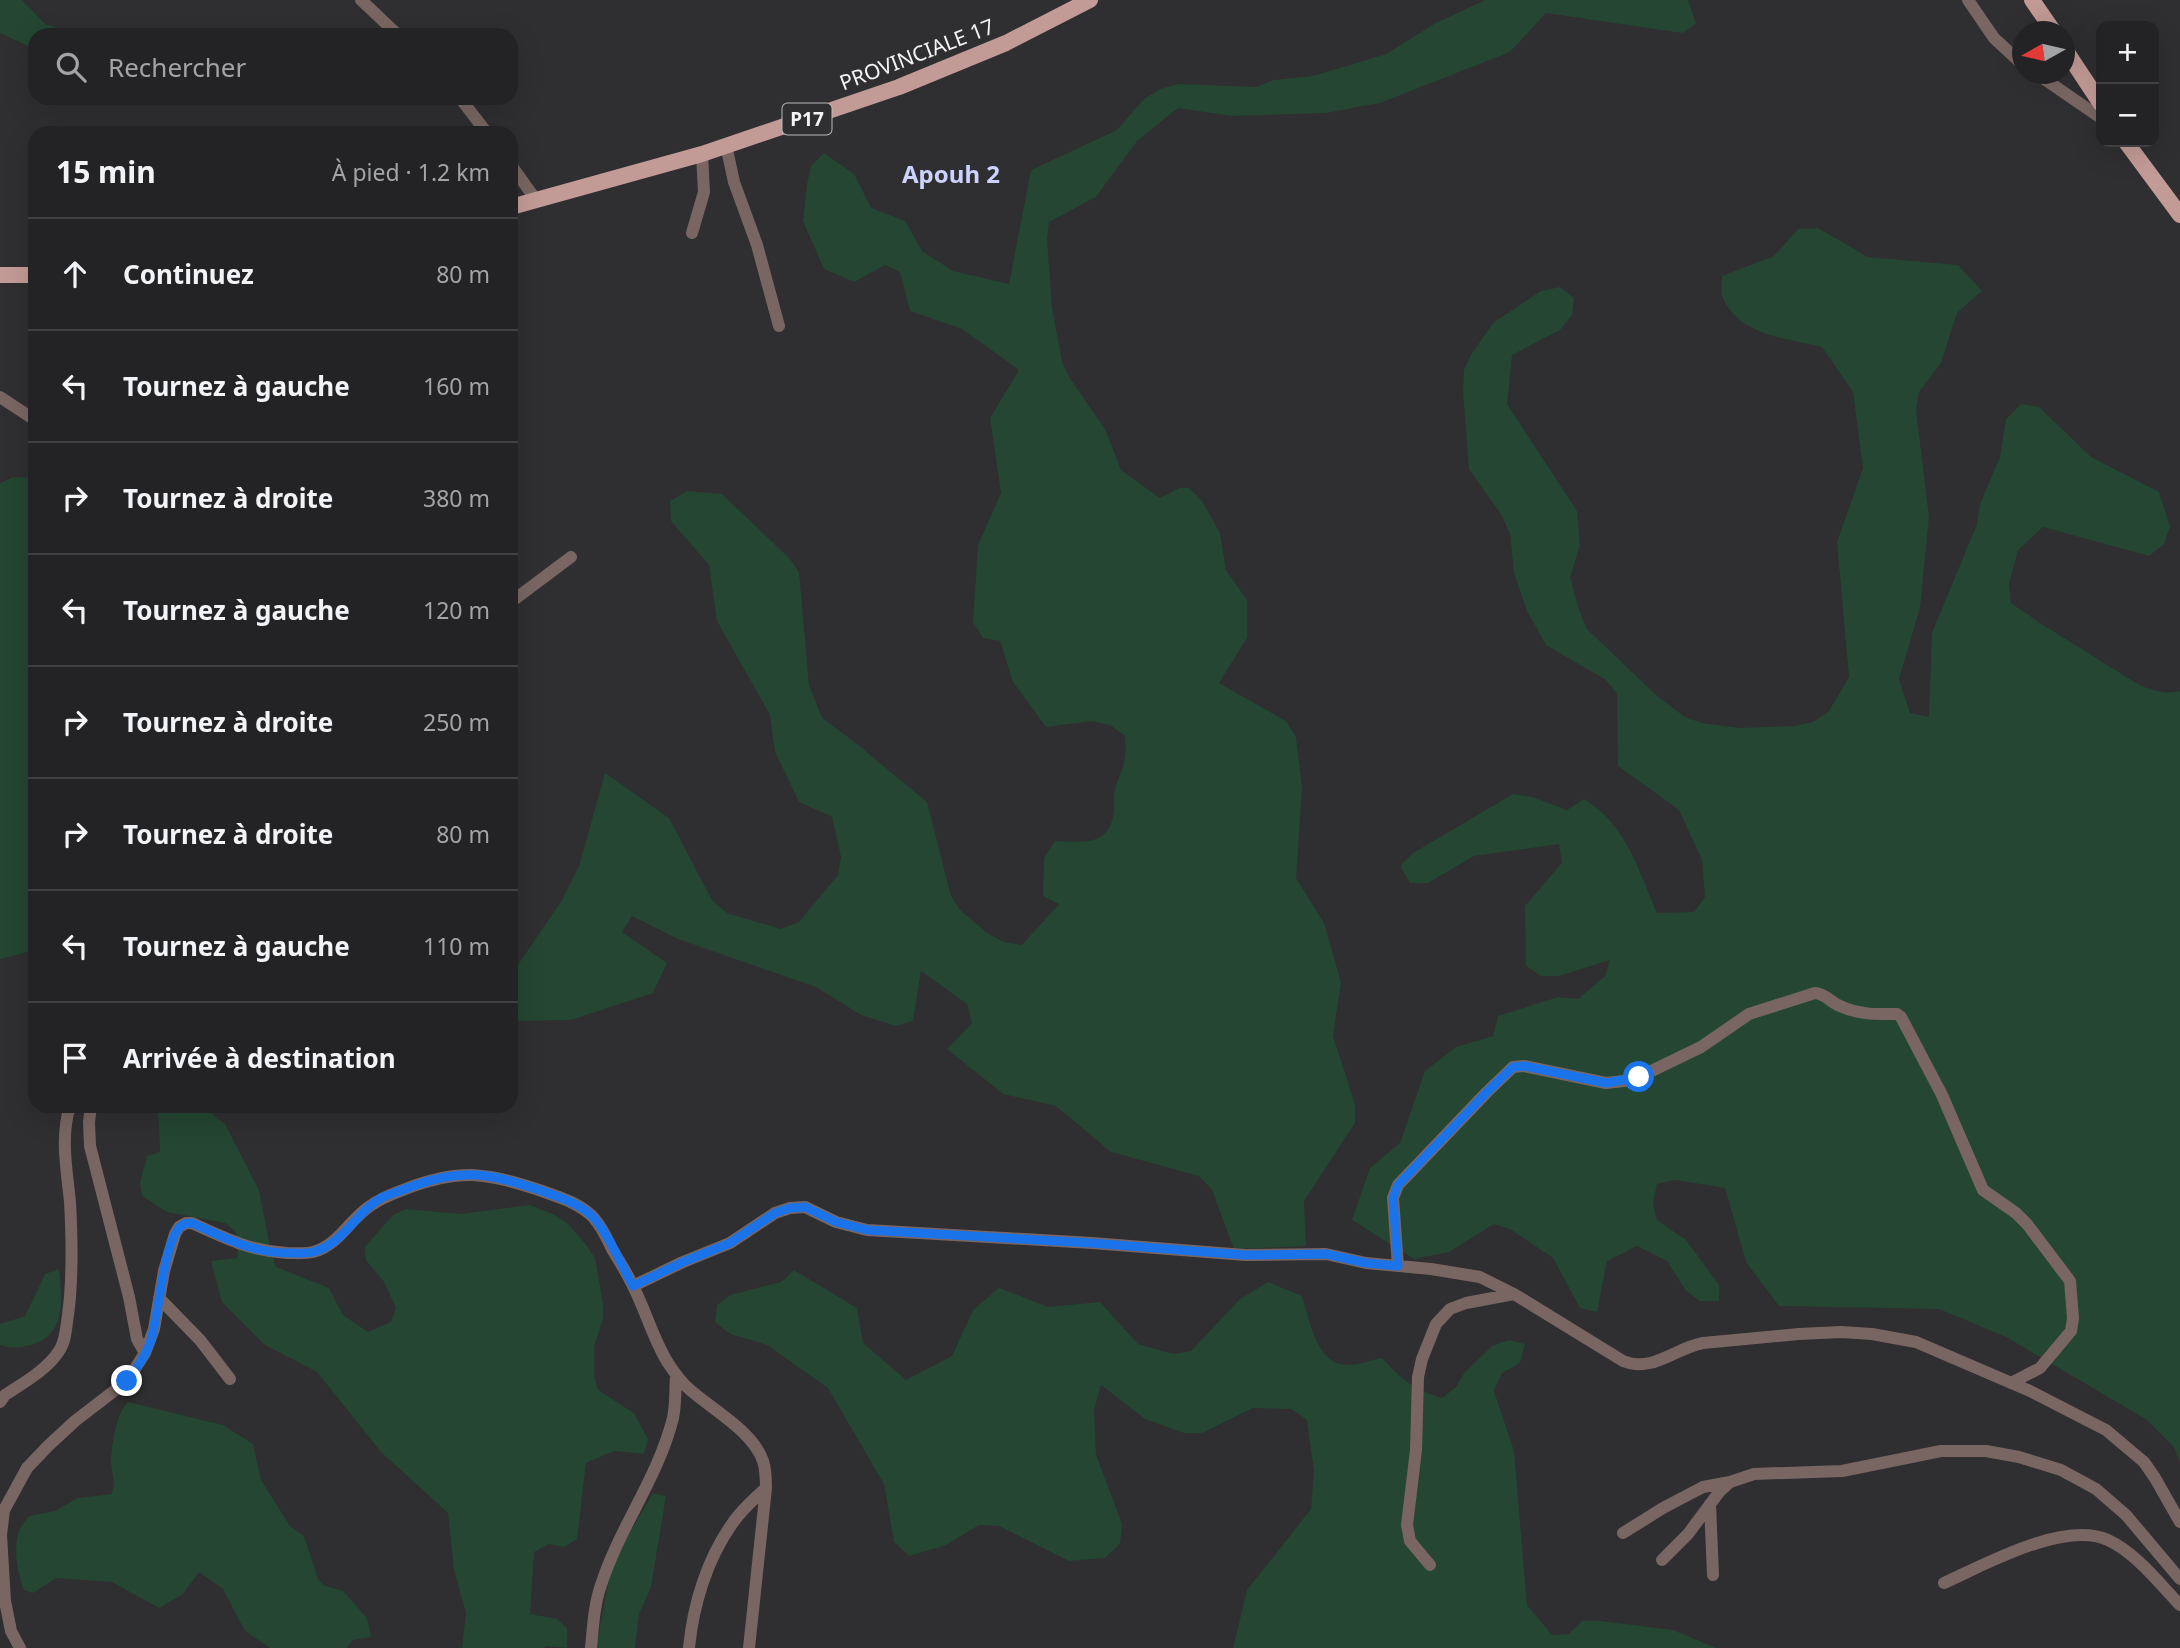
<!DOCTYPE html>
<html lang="fr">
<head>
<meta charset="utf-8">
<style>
	body { margin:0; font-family:"Noto Sans",sans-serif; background:#2b2a2c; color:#f1f3f6 }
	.controls { position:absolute; right:21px; top:21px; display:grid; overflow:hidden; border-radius:14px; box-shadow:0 7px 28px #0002 }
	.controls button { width:63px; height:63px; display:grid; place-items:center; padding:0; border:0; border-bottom:2px solid #403f41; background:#232224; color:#f1f3f6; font:35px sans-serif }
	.compass { position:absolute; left:2012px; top:21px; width:63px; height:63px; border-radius:50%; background:#232224; box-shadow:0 7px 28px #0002; rotate:262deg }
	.stop { position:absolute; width:21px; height:21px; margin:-16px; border:5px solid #1a73e8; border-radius:50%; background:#fff }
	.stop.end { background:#1a73e8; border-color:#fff; box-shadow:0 2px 7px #0008 }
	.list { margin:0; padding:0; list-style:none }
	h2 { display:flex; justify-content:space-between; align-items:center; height:91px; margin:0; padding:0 28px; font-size:30px }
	h2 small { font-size:23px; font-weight:400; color:#a3a4a6 }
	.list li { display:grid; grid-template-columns:46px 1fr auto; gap:21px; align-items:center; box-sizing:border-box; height:112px; padding:0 28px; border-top:2px solid #403f41 }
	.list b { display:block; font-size:26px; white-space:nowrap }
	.list em { font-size:23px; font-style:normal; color:#a3a4a6 }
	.icon { flex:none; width:38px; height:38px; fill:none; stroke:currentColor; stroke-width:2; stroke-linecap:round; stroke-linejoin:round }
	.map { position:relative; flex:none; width:2180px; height:1648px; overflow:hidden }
	.search { position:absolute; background:#232224; box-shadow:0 7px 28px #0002; left:28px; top:28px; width:490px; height:77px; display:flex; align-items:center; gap:18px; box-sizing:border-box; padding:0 24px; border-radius:21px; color:#a3a4a6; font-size:26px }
	.panel { position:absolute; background:#232224; box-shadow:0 7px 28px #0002; left:28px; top:126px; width:490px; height:987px; border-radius:21px }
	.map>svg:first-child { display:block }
	.green { fill:#244632 }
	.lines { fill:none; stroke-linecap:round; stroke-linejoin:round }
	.minor { stroke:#796663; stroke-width:12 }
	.major { stroke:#c39b96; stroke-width:16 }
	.route { stroke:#1a73e8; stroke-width:9 }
	.labels { text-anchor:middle; stroke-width:7; stroke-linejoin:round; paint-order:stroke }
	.shield { fill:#2f2e30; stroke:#b9b9ba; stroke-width:2 }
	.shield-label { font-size:19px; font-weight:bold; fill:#f4f4f5 }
	.street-label { font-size:21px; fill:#f4f4f5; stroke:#2f2e30 }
	.quarter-label { font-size:24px; font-weight:bold; fill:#cbd3fe; stroke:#2f2e30 }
</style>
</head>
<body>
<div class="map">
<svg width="2180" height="1648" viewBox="0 0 2180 1648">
	<rect width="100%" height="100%" fill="#2f2e30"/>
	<!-- green -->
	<path class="green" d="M 0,0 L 22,0 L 45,24 L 78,35 L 35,35 L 35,46 L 28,46 L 0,33 Z
		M 1485,0 L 1688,0 L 1696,24 L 1682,33 L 1546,13 L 1510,52 L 1380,103 L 1326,113 L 1232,116 L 1178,108 L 1137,141 L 1096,197 L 1049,222 L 1047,239 L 1052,307 L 1062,361 L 1069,377 L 1105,429 L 1121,470 L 1160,498 L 1179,488 L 1189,488 L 1202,501 L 1220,533 L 1226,570 L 1247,600 L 1247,638 L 1219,683 L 1286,721 L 1296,737 L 1302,788 L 1296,878 L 1324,923 L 1341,982 L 1333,1036 L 1355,1104 L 1355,1123 L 1304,1201 L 1306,1246 L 1234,1249 L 1212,1190 L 1199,1176 L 1111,1152 L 1056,1106 L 1003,1094 L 947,1049 L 972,1023 L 967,1004 L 921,971 L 913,1021 L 896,1026 L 861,1015 L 816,987 L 678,939 L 632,916 L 622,932 L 667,963 L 653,993 L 571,1020 L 511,1021 L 511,975 L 562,900 L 579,866 L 605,773 L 669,818 L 712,900 L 727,913 L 781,929 L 799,922 L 838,875 L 841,857 L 832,817 L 799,802 L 775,752 L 770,715 L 717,621 L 709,565 L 671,521 L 670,501 L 687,491 L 722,494 L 789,558 L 799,572 L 809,685 L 822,718 L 852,740 L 927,802 L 951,896 L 960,910 L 987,933 L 1004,942 L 1022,945 L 1059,904 L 1043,896 L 1044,858 L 1055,841 C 1082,842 1110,847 1114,811 C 1114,803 1113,796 1115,789 C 1122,767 1128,761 1125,736 L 1110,725 L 1092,721 L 1046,727 L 1013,682 L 1000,641 L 983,638 L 973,622 L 978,545 L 1001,493 L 990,418 L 1019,370 L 962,329 L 910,311 L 900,272 L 885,265 L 854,282 L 824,269 L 803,221 L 807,184 L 811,166 L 824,153 L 854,174 L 871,208 L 905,221 L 922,251 L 953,271 L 1009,284 L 1031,170 L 1117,130 L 1144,99 L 1160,89 L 1178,84 L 1256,87 L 1274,80 L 1313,76 L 1386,54 L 1434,24 Z
		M 1818,228 L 1868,257 L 1958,265 L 1982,291 L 1957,313 L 1941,363 L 1919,392 L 1916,410 L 1929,517 L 1920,608 L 1899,679 L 1910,713 L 1929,717 L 1932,633 L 1977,524 L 1980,504 L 2000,457 L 2006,419 L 2021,404 L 2039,407 L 2091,457 L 2159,492 L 2170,527 L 2164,544 L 2149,556 L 2043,527 L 2018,550 L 2009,584 L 2011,603 L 2040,623 L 2136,683 C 2150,690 2164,695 2180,691 L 2180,1463 L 2174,1447 L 2147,1420 L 2006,1337 L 1939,1309 L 1779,1306 L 1746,1262 L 1725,1188 L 1675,1180 L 1657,1184 L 1653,1203 L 1657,1220 L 1686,1240 L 1719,1285 L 1719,1301 L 1700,1301 L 1686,1291 L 1667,1261 L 1637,1246 L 1607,1261 L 1597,1312 L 1580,1308 L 1553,1258 L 1510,1229 L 1494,1224 L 1449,1252 L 1414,1259 L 1352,1220 L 1370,1168 L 1400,1143 L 1425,1071 L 1456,1047 L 1493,1036 L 1498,1016 L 1558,997 L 1578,999 L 1605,976 L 1610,960 L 1559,976 L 1541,976 L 1526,966 L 1525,906 L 1562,863 L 1559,844 L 1474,856 L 1428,883 L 1410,883 L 1400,866 L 1413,853 L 1513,794 L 1532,797 L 1567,810 L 1584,799 C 1626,824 1639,871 1657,913 L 1694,912 L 1705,897 L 1702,860 L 1679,810 L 1618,766 L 1617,694 L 1606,680 L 1546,645 L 1527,611 L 1514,573 L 1510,534 L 1502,516 L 1469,469 L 1463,391 L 1464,370 L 1472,353 L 1494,322 L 1541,291 L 1560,287 L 1574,298 L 1572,315 L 1560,330 L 1512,355 L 1507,404 L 1577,511 L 1580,545 L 1570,578 L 1580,612 L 1587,629 L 1656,695 L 1685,717 L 1702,723 L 1739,728 L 1795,726 L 1813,722 L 1829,711 L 1849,677 L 1837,542 L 1863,468 L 1853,392 L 1822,347 C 1788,339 1738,335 1723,298 C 1720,292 1722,283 1722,276 L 1774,256 L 1798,229 Z
		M 13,477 L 35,478 L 35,950 L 0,959 L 0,483 Z
		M 158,1106 L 201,1106 L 225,1124 L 259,1190 L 271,1252 L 276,1267 L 329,1288 L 343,1315 L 368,1332 L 391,1322 L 396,1308 L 384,1282 L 366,1260 L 365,1247 L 393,1215 L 406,1209 L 461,1214 L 530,1205 L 555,1215 L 568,1224 L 587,1246 L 595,1258 L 603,1303 L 603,1318 L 594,1347 L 594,1376 L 598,1390 L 634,1413 L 648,1439 L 644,1454 L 614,1451 L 586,1463 L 577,1539 L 564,1547 L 549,1544 L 534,1552 L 530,1614 L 557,1619 L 567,1628 L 567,1648 L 546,1646 L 544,1648 L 462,1648 L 466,1613 L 454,1570 L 448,1513 L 381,1452 L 317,1372 L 265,1345 L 222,1302 L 211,1261 L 238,1258 L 236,1232 L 225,1223 L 167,1212 L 142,1196 L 140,1183 L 147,1156 L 160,1152 Z
		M 59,1269 C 63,1301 66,1338 27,1346 C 17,1348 9,1348 0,1345 L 0,1324 L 25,1316 L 45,1274 Z
		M 794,1270 L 857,1308 L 863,1343 L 906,1380 L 952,1356 L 973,1310 L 999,1288 L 1048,1307 L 1100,1302 L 1138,1344 L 1173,1354 L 1191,1351 L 1240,1299 L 1268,1282 L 1302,1296 C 1310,1320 1316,1365 1348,1365 C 1359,1365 1371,1360 1382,1358 C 1403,1380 1412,1389 1442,1398 L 1456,1387 L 1465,1372 L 1492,1346 L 1509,1340 L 1525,1344 L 1520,1363 L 1502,1373 L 1494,1391 L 1514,1451 L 1527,1605 L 1552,1635 L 1569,1634 L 1582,1621 L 1600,1621 L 1673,1630 L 1716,1648 L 1233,1648 L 1247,1590 L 1311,1509 L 1314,1472 L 1307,1420 L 1291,1409 L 1253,1408 L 1202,1433 L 1184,1433 L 1145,1419 L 1101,1385 L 1094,1410 L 1096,1455 L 1122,1524 L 1120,1544 L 1105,1558 L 1069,1561 L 999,1526 L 979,1525 L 946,1545 L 909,1556 L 894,1542 L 884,1484 L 828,1388 L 767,1345 L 730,1334 L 715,1322 L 717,1305 L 730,1295 L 781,1282 Z
		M 128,1402 L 223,1425 L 253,1444 L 261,1480 L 290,1526 L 304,1536 L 318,1579 L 325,1586 L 343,1591 L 367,1618 L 371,1637 L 353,1640 L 347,1648 L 270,1648 L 245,1631 L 223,1589 L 199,1572 L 183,1594 L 159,1608 L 112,1582 L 56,1578 L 33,1593 L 24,1590 C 17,1573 13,1549 19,1531 C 21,1526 26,1520 29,1516 L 55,1511 L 78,1498 L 111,1494 C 117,1482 111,1473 111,1461 C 111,1446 117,1411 128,1402 Z
		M 653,1493 L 666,1496 L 651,1587 L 639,1614 L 635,1648 L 596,1648 L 612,1563 Z"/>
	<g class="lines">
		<!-- minor -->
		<path class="minor" d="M 361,0 L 398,35
			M 1968,0 L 1994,38 L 2022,64
			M 2037,74 L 2101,118
			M 460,98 L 487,133
			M 726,145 L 734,182 L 757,245 L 779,326
			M 511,165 L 536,200
			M 692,233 L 704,192 L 702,154
			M 0,397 L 35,420
			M 511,602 L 571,557
			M 91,1106 L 89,1122 L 90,1146 L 129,1297 L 137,1339 L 145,1353 L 154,1329 L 164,1271 L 175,1234 L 179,1227 L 186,1223 L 192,1223 C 225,1238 250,1251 287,1253 C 296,1253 305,1254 313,1252 C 339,1245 349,1220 370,1206 C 382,1197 395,1193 408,1188 C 462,1168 489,1173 542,1191 C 561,1198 579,1203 593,1217 C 601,1226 607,1238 612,1249 C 619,1261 627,1273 633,1286 C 646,1311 653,1339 668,1363 C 674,1372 680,1381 688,1388 C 711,1409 753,1431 763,1461 C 766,1470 766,1479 766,1488 L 749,1648
			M 1398,1266 L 1393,1198 L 1398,1185 L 1487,1092 L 1513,1067 L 1524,1066 L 1606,1083 L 1624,1081 L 1639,1077 L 1701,1047 L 1749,1014 L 1815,993 C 1826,994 1830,1002 1840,1006 C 1859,1015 1877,1014 1897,1014 L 1901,1017 L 1942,1095 L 1983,1190 L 2016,1213 L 2027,1224 L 2070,1281 L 2073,1318 L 2071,1331 L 2040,1368 L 2011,1383
			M 633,1286 L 683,1262 L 730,1243 L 775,1213 L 790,1208 L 805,1207 L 836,1222 L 867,1230 L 1092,1243 L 1245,1255 L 1326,1254 L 1366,1263 L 1431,1269 L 1480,1277 L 1514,1294 L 1623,1361 C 1653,1373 1675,1348 1703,1343 L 1799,1334 L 1841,1332 L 1872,1334 L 1916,1342 L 2030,1391 L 2106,1430 L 2144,1462 L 2155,1478 L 2180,1522
			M 159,1298 L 200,1340 L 230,1379
			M 0,1402 L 5,1395 C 23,1383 47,1370 59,1351 C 66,1341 66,1327 68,1315 C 73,1279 72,1238 70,1202 C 67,1171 60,1137 70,1106
			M 1710,1504 L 1713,1575
			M 1623,1533 L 1663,1508 L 1703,1487 L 1730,1482 L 1754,1474 L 1842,1471 L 1941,1451 L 1986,1451 L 2019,1457 L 2061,1470 L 2096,1489 L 2126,1515 L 2180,1579
			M 1662,1560 L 1688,1534 L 1720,1491 L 1730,1482
			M 1430,1565 L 1410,1541 L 1407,1525 L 1416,1450 L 1418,1377 L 1422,1359 L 1436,1324 L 1450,1309 L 1466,1303 L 1514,1294
			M 1944,1583 C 1984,1565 2064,1520 2108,1540 C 2136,1553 2159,1583 2180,1605
			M 20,1648 L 11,1631 L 5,1601 L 1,1535 L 4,1510 L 27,1468 L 48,1446 L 75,1421 L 127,1381 L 145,1353
			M 591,1648 C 593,1627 594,1605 601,1585 C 620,1526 658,1478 673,1418 C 676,1404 675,1389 676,1375
			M 689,1648 C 693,1605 707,1559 732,1524 C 741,1510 754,1499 766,1488"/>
		<!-- major -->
		<path class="major" d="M 2032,0 L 2054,32
			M 2064,48 L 2101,104
			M 2126,142 L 2180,215
			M 511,207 L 702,154 L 899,87 L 1006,43 L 1090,0
			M 0,275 L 35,275"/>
	</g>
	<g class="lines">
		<!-- route -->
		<path class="route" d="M 127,1381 C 136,1370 145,1356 150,1343 C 159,1318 163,1241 181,1226 C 186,1223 186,1223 192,1223 C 225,1238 250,1252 287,1253 C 295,1253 305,1254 313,1252 C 344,1244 356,1211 383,1197 C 393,1193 403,1190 413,1186 C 464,1167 492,1174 542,1191 C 561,1198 579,1203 593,1217 C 608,1233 622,1267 633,1286 L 683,1262 L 730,1243 L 775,1213 L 790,1208 L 805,1207 L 836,1222 L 867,1230 L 1091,1243 L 1245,1255 L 1326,1254 L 1366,1263 L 1398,1266 L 1393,1198 L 1398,1185 L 1487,1092 L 1513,1067 L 1524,1066 L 1606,1083 L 1639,1077"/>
	</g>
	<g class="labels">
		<!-- shield labels -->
		<rect class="shield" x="782.5" y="103.5" width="49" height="31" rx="5"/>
		<g class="shield-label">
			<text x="807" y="126">P17</text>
		</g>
		<!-- street labels -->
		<g class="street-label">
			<text transform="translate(917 55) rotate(-21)" y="7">PROVINCIALE 17</text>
		</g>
		<!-- quarter labels -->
		<g class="quarter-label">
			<text x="951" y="183">Apouh 2</text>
		</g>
	</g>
</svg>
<div class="controls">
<button>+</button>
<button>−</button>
</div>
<svg class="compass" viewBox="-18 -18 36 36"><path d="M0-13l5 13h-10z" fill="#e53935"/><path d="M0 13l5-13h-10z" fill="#a3a4a6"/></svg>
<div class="stop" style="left:1639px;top:1077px"></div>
<div class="stop end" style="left:127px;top:1381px"></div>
<div class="search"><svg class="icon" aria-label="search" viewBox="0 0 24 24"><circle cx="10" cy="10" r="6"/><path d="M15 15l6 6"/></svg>Rechercher</div>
<section class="panel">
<h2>15 min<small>À pied · 1.2 km</small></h2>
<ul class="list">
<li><svg class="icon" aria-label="ahead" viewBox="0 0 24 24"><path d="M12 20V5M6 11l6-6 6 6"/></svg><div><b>Continuez</b></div><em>80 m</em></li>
<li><svg class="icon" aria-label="left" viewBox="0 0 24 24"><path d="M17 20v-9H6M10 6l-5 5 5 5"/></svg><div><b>Tournez à gauche</b></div><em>160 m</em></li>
<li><svg class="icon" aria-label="right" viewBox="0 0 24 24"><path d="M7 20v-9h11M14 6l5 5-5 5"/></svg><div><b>Tournez à droite</b></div><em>380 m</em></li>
<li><svg class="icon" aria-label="left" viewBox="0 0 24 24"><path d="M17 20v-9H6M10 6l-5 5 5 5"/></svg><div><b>Tournez à gauche</b></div><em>120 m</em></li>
<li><svg class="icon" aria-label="right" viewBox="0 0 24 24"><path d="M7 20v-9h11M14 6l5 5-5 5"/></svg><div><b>Tournez à droite</b></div><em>250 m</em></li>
<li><svg class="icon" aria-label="right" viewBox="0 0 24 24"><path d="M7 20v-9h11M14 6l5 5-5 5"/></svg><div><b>Tournez à droite</b></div><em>80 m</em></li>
<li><svg class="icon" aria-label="left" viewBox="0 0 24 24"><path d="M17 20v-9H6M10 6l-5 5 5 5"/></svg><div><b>Tournez à gauche</b></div><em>110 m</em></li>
<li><svg class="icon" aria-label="arrive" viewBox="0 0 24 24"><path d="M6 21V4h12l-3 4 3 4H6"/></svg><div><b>Arrivée à destination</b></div></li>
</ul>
</section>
</div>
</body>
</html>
